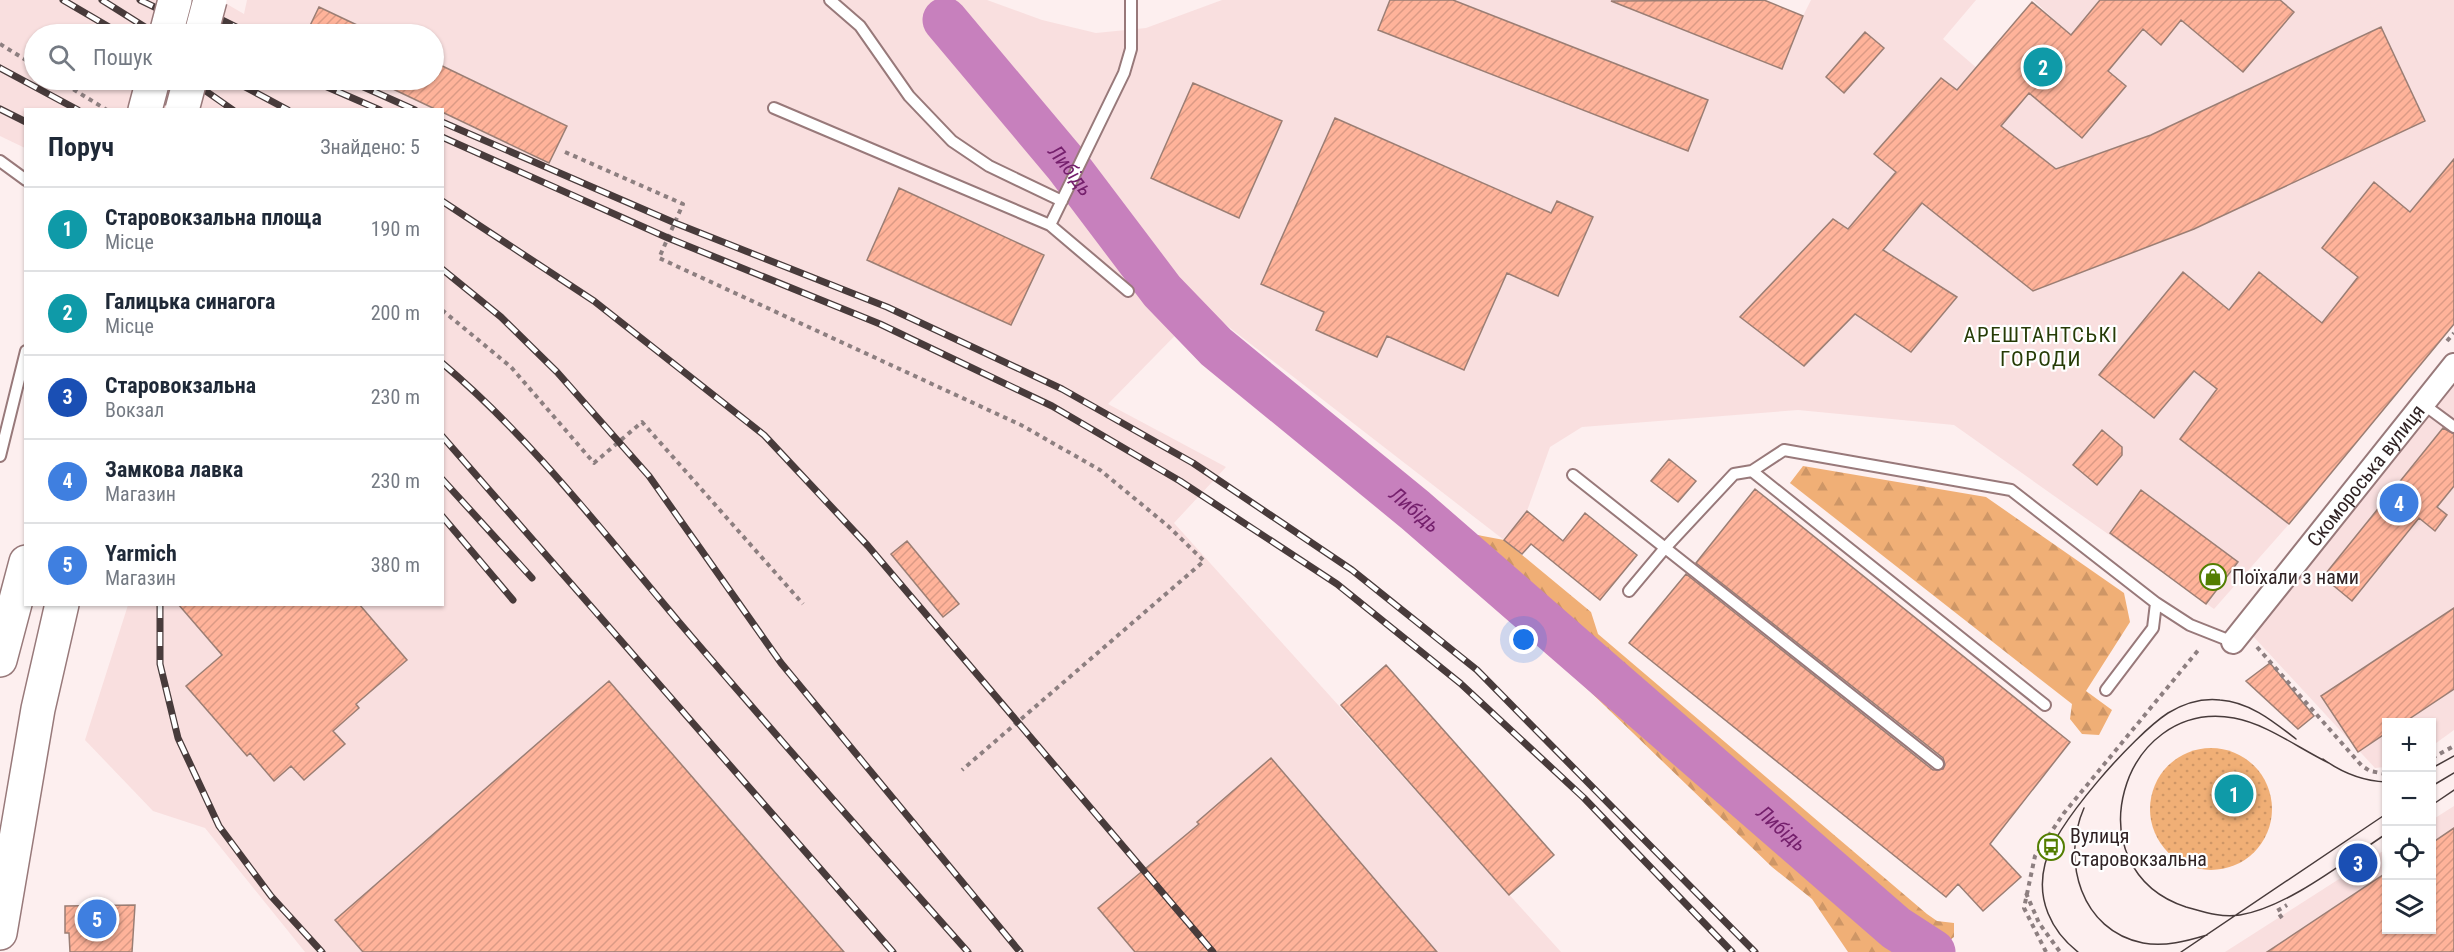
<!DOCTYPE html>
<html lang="uk">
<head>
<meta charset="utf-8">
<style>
	body { margin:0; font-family:"Roboto Condensed",sans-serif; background:#f2f2f3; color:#1f2937 }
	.controls { position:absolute; right:18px; bottom:18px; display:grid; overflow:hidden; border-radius:0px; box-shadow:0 2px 4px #0004 }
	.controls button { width:54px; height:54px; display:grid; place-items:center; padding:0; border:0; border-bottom:2px solid #e0e1e3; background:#fff; color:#1f2937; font:30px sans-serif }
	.you { position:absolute; left:1524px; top:640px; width:21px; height:21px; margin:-15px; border:4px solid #fff; border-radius:50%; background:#1a73e8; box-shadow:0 0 0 9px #1a73e833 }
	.badge { display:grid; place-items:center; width:39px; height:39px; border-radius:50%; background:#d93025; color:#fff; font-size:20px; font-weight:700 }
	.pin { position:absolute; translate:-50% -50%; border:3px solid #fff; box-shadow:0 2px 6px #0006 }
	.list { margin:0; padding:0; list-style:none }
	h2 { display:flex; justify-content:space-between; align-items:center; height:78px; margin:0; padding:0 24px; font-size:26px }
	h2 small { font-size:20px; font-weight:400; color:#747a83 }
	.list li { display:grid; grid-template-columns:39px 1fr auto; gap:18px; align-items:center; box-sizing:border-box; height:84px; padding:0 24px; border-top:2px solid #e0e1e3 }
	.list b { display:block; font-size:22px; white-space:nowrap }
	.list p { margin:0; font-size:20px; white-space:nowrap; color:#747a83 }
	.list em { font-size:20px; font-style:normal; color:#747a83 }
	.icon { flex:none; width:33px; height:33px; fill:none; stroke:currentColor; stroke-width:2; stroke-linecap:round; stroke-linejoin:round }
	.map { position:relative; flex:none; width:2454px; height:952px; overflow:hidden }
	.search { position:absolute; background:#fff; box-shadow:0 2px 4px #0004; left:24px; top:24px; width:420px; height:66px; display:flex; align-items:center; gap:15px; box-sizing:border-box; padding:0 21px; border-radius:33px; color:#747a83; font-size:22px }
	.panel { position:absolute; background:#fff; box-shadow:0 2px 4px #0004; left:24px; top:108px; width:420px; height:498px; border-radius:0px }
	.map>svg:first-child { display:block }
	.built { fill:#f9dfdf; fill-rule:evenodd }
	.grass { fill:url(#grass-dots) }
	.forest { fill:url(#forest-firs) }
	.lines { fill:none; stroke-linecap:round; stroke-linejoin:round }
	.river { stroke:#c780bd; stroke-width:45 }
	.building { fill:url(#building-hatch); stroke:#9b7e74; stroke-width:1.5 }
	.service-casing { stroke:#98797a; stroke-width:14 }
	.minor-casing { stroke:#98797a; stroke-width:26 }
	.primary-casing { stroke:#98797a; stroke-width:36 }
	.path { stroke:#8d7f80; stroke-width:4; stroke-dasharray:4.5 4.5; stroke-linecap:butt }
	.service { stroke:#fff; stroke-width:10 }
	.minor { stroke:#fff; stroke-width:22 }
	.primary { stroke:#fff; stroke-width:33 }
	.tram { stroke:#483b3b; stroke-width:1.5 }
	.rail-casing { stroke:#483b3b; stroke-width:7 }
	.rail { stroke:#fff; stroke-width:4.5; stroke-dasharray:14; stroke-linecap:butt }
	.primary-bridge-casing { stroke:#98797a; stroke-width:36; stroke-linecap:butt }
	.primary-bridge { stroke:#fff; stroke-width:33 }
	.labels { text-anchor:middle; stroke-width:4.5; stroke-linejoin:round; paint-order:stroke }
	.street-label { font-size:20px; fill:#302324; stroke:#fff }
	.poi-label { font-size:20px; fill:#302324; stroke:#fff; text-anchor:start }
	.water-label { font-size:21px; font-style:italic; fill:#75206d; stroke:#fff }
	.neighbourhood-label { font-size:21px; letter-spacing:1.5px; fill:#263b06; stroke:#fff }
</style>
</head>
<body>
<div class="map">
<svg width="2454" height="952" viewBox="0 0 2454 952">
	<defs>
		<pattern id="grass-dots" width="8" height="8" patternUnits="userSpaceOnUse" patternTransform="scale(1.5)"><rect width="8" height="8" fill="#f0af76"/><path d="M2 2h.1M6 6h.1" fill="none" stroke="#ce9666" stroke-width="1.8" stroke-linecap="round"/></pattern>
		<pattern id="forest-firs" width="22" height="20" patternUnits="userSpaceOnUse" patternTransform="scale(1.5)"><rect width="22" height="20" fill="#f0af76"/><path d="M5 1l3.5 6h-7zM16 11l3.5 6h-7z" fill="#ce9666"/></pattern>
		<pattern id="building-hatch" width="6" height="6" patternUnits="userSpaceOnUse" patternTransform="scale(1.5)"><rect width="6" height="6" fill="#ffb39a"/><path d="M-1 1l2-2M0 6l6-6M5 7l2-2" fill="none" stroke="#db9a85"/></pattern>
	</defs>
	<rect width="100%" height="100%" fill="#fdefef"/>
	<!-- built -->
	<path class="built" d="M 0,0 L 220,0 L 244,14 L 247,0 L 987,0 L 1042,20 L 1096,33 L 1146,28 L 1222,0 L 1764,0 L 1803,16 L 1811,0 L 1976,0 L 1943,39 L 1985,75 L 2029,93 L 2082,138 L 2126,86 L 2069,38 L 2071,35 L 2033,0 L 2454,0 L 2454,323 L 2289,524 L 2214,609 L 1954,425 L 1798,410 L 1582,427 L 1550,447 L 1527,511 L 1504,540 L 1203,307 L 1108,404 L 1226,467 L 1174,523 L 1561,952 L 305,952 L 205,828 L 153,811 L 85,740 L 128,605 L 442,604 L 442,110 L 26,110 L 25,148 L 0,136 ZM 34,34 L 434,34 L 434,80 L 34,80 Z
		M 2454,379 L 2454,730 L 2432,746 L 2432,722 L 2386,722 L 2386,767 L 2375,768 L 2252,635 Z
		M 2454,806 L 2454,952 L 2225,952 L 2386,849 L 2386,930 L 2432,930 L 2432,820 Z"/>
	<!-- grass -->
	<path class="grass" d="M2150 809a61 61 0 1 1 122 0a61 61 0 1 1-122 0Z"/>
	<!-- forest -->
	<path class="forest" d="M 1803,466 L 1986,497 L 2124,593 L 2130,622 L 2086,691 L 2112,710 L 2099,735 L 2082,734 L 2070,719 L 2072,704 L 1790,483 Z
		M 1456,531 L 1504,540 L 1591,612 L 1598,634 L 1927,914 L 1937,921 L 1954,923 L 1954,937 L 1933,952 L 1848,952 L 1812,899 L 1772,867 L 1549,652 L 1531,626 L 1493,597 L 1462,568 L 1444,546 Z"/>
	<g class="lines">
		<!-- river -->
		<path class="river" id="s1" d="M 945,20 L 1066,164 L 1162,291 L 1216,347 L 1415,510 L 1896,928 L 1933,952"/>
	</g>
	<!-- building -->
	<path class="building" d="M 1390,0 L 1453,0 L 1708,100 L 1688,151 L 1378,30 Z
		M 1764,0 L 1803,16 L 1782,69 L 1611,1 Z
		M 2100,0 L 2280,0 L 2294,12 L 2243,72 L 2181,20 L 2161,45 L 2143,29 L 2108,71 L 2126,86 L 2082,138 L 2029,93 L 2001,126 L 2056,169 L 2151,135 L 2381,27 L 2425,121 L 2194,229 L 2033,291 L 1922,203 L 1883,250 L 1957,297 L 1911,352 L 1855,314 L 1804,366 L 1740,317 L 1833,219 L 1848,229 L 1896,172 L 1874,154 L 1941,78 L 1957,90 L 2032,2 L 2071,35 Z
		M 319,7 L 376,34 L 306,34 Z
		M 1865,32 L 1884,48 L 1844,93 L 1826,77 Z
		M 434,62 L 567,126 L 549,163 L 442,112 L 442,110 L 437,110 L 374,80 L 434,80 Z
		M 1193,83 L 1282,121 L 1239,218 L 1151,178 Z
		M 1335,118 L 1551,213 L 1557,201 L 1593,217 L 1558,296 L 1507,273 L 1464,370 L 1387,336 L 1377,357 L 1316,330 L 1324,312 L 1261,284 Z
		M 2454,159 L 2454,324 L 2289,524 L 2180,439 L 2217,389 L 2194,371 L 2154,418 L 2099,375 L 2183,272 L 2229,310 L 2259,272 L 2322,323 L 2358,277 L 2322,248 L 2374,182 L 2410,212 Z
		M 899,188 L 1044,255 L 1011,325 L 867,260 Z
		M 2443,428 L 2454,434 L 2454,486 L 2437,507 L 2447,515 L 2435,531 L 2419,518 L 2352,601 L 2323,577 Z
		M 2102,430 L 2122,447 L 2122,455 L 2097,485 L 2073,465 Z
		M 1669,459 L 1696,481 L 1678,502 L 1651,481 Z
		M 1755,489 L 2070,742 L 1990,844 L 2021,877 L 1983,911 L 1958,884 L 1946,897 L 1629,643 L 1686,574 L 1933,770 L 1943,769 L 1945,765 L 1943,758 L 1696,563 Z
		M 2141,490 L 2238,562 L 2206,604 L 2110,533 Z
		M 1527,511 L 1563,541 L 1585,513 L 1637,555 L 1600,600 L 1531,544 L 1522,554 L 1504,540 Z
		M 907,541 L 959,604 L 943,617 L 891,554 Z
		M 178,604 L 359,604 L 407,660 L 356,704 L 359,708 L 333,731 L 345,744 L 304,780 L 291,766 L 274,781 L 250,753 L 247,756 L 186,686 L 222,655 Z
		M 2454,608 L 2454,689 L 2403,723 L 2386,723 L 2386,733 L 2358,752 L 2321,696 Z
		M 2270,663 L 2314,716 L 2298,729 L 2246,681 Z
		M 1386,665 L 1554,855 L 1509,895 L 1341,705 Z
		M 609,681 L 844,952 L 363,952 L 335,920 Z
		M 1271,758 L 1437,952 L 1135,952 L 1098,908 L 1199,824 L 1197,822 Z
		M 2454,828 L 2454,952 L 2267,952 L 2386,873 L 2386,930 L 2432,930 L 2432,843 Z
		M 135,905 L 132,952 L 70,952 L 69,933 L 65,933 L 65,906 Z"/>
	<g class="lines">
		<defs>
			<path id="service" d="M 830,0 L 860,26 L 909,96 L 952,141 L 989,166 L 1062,201
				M 774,108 L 1050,225 L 1128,291
				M 0,161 L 26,180
				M 1050,225 L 1124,73 L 1131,49 L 1131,0
				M 2423,404 L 2454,427
				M 0,456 L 26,351
				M 1752,471 L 2045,705
				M 1573,475 L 1938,764
				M 1629,591 L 1665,548 L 1734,474 L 1752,471 L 1784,450 L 2011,490 L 2156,603 L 2153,628 L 2106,690
				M 2156,603 L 2190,625 L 2233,642"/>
			<g id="minor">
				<path id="s2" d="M 2233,642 L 2454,365"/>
			</g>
			<path id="primary" d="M 145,110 L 153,80
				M 0,660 L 26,562
				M 0,933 L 38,709 L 62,604"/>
		</defs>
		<!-- service casing -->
		<use href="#service" class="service-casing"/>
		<!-- minor casing -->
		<use href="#minor" class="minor-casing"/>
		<!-- primary casing -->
		<use href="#primary" class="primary-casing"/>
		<!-- path -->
		<path class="path" d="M 0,44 L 34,65
			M 58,80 L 107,110
			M 565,152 L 683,204 L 659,258 L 1021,425 L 1100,470 L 1168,526 L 1204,561 L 962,770
			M 442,310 L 511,367 L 594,463 L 642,422 L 803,604
			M 2447,341 L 2454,333
			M 2257,647 L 2362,766 L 2370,771 L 2386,774
			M 2432,758 L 2454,746
			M 2026,893 L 2039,923 L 2060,952
			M 2282,918 L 2277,911 L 2287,905
			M 2046,952 L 2024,908 L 2035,856 L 2064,813 L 2200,648"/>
		<!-- service -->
		<use href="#service" class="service"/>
		<!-- minor -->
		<use href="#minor" class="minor"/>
		<!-- primary -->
		<use href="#primary" class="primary"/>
		<!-- tram -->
		<path class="tram" d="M 2323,759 C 2341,772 2363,781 2386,782
			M 2329,763 C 2298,748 2267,724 2234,718 C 2121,698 2071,869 2186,907 C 2204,912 2221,918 2240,915 C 2288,907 2345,861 2386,834
			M 2432,768 L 2454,756
			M 2432,786 L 2454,773
			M 2432,805 L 2454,790
			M 2084,808 C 2061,860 2081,931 2143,943 C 2165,947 2187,941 2207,935
			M 2078,952 C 2051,931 2036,899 2045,864 C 2055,824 2133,736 2168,713 C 2183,704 2202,698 2220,700 C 2250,702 2274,722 2296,739
			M 2181,952 L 2386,814"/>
		<defs>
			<path id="rail" d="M 63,0 L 121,34
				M 102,0 L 156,34
				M 140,0 L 210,34
				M 182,0 L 250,34
				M 0,68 L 78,110
				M 190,80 L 233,110
				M 232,80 L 288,110
				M 311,80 L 380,110
				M 348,80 L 415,110
				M 0,109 L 26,122
				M 442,122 L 675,223 L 887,307 L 1062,389 L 1193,463 L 1352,570 L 1477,670 L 1755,952
				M 442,137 L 668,238 L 880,324 L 1052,406 L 1180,481 L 1337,584 L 1460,683 L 1584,798 L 1732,952
				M 442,201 L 594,301 L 764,435 L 868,546 L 1213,952
				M 442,269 L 501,317 L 557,372 L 649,476 L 781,663 L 1020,952
				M 442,363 C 531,438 603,532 678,621 C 773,732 870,842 968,952
				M 442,436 L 893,952
				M 442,479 L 532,578
				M 442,516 L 513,600
				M 160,604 L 160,664 L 178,738 L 219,826 L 271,896 L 322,952"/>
		</defs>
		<!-- rail casing -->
		<use href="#rail" class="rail-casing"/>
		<!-- rail -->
		<use href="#rail" class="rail"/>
		<defs>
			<path id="primary-bridge" d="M 166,34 L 175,0
				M 201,34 L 210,0
				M 182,110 L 190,80"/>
		</defs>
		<!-- primary-bridge casing -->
		<use href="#primary-bridge" class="primary-bridge-casing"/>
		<!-- primary-bridge -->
		<use href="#primary-bridge" class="primary-bridge"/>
	</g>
	<!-- icons -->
	<defs>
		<symbol id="shop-ring" viewBox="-11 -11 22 22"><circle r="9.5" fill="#fff" stroke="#537e01" stroke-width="1.5"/><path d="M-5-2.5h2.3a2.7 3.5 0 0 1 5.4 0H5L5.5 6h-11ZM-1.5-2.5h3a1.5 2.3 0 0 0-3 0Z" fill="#537e01"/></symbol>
		<symbol id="bus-ring" viewBox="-11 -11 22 22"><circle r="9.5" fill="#fff" stroke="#537e01" stroke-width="1.5"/><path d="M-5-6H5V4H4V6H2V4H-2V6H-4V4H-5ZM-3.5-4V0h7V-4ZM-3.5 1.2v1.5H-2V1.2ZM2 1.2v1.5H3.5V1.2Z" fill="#537e01"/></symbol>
	</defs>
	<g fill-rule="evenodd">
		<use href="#shop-ring" x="2198" y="562" width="30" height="30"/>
		<use href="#bus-ring" x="2036" y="832" width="30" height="30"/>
	</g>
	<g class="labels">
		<!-- street labels -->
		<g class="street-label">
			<text dy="7" stroke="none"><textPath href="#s2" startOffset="213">Скомороська вулиця</textPath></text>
		</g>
		<!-- poi labels -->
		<g class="poi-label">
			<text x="2232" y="584">Поїхали з нами</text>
			<text x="2070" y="843">Вулиця<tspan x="2070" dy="23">Старовокзальна</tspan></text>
		</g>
		<!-- water labels -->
		<g class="water-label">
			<text dy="7" stroke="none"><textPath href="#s1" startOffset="196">Либідь</textPath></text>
			<text dy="7" stroke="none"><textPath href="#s1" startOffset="682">Либідь</textPath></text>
			<text dy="7" stroke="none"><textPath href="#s1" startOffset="1168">Либідь</textPath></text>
		</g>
		<!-- neighbourhood labels -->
		<g class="neighbourhood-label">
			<text x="2041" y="342">АРЕШТАНТСЬКІ<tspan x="2041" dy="24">ГОРОДИ</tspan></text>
		</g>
	</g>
</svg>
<div class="controls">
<button>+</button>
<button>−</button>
<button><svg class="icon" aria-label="locate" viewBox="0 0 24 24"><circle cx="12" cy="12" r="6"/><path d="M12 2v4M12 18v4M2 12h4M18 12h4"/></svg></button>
<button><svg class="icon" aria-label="layers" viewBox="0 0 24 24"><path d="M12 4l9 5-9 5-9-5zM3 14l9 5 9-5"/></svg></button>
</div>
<div class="you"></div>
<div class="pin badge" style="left:2234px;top:794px;background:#0f9aa8">1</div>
<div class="pin badge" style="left:2043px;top:67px;background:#0f9aa8">2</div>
<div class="pin badge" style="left:2358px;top:863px;background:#1a4fb4">3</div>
<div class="pin badge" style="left:2399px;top:503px;background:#3f7fe0">4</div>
<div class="pin badge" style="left:97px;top:919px;background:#3f7fe0">5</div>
<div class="search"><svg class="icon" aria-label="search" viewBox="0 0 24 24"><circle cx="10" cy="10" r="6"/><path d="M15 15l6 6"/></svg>Пошук</div>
<section class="panel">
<h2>Поруч<small>Знайдено: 5</small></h2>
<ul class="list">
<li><span class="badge" style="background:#0f9aa8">1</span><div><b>Старовокзальна площа</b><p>Місце</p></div><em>190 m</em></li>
<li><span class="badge" style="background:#0f9aa8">2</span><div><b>Галицька синагога</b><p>Місце</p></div><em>200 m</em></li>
<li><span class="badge" style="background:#1a4fb4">3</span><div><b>Старовокзальна</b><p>Вокзал</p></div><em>230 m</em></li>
<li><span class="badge" style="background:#3f7fe0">4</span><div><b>Замкова лавка</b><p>Магазин</p></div><em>230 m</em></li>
<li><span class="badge" style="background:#3f7fe0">5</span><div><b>Yarmich</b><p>Магазин</p></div><em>380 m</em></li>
</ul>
</section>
</div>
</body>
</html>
